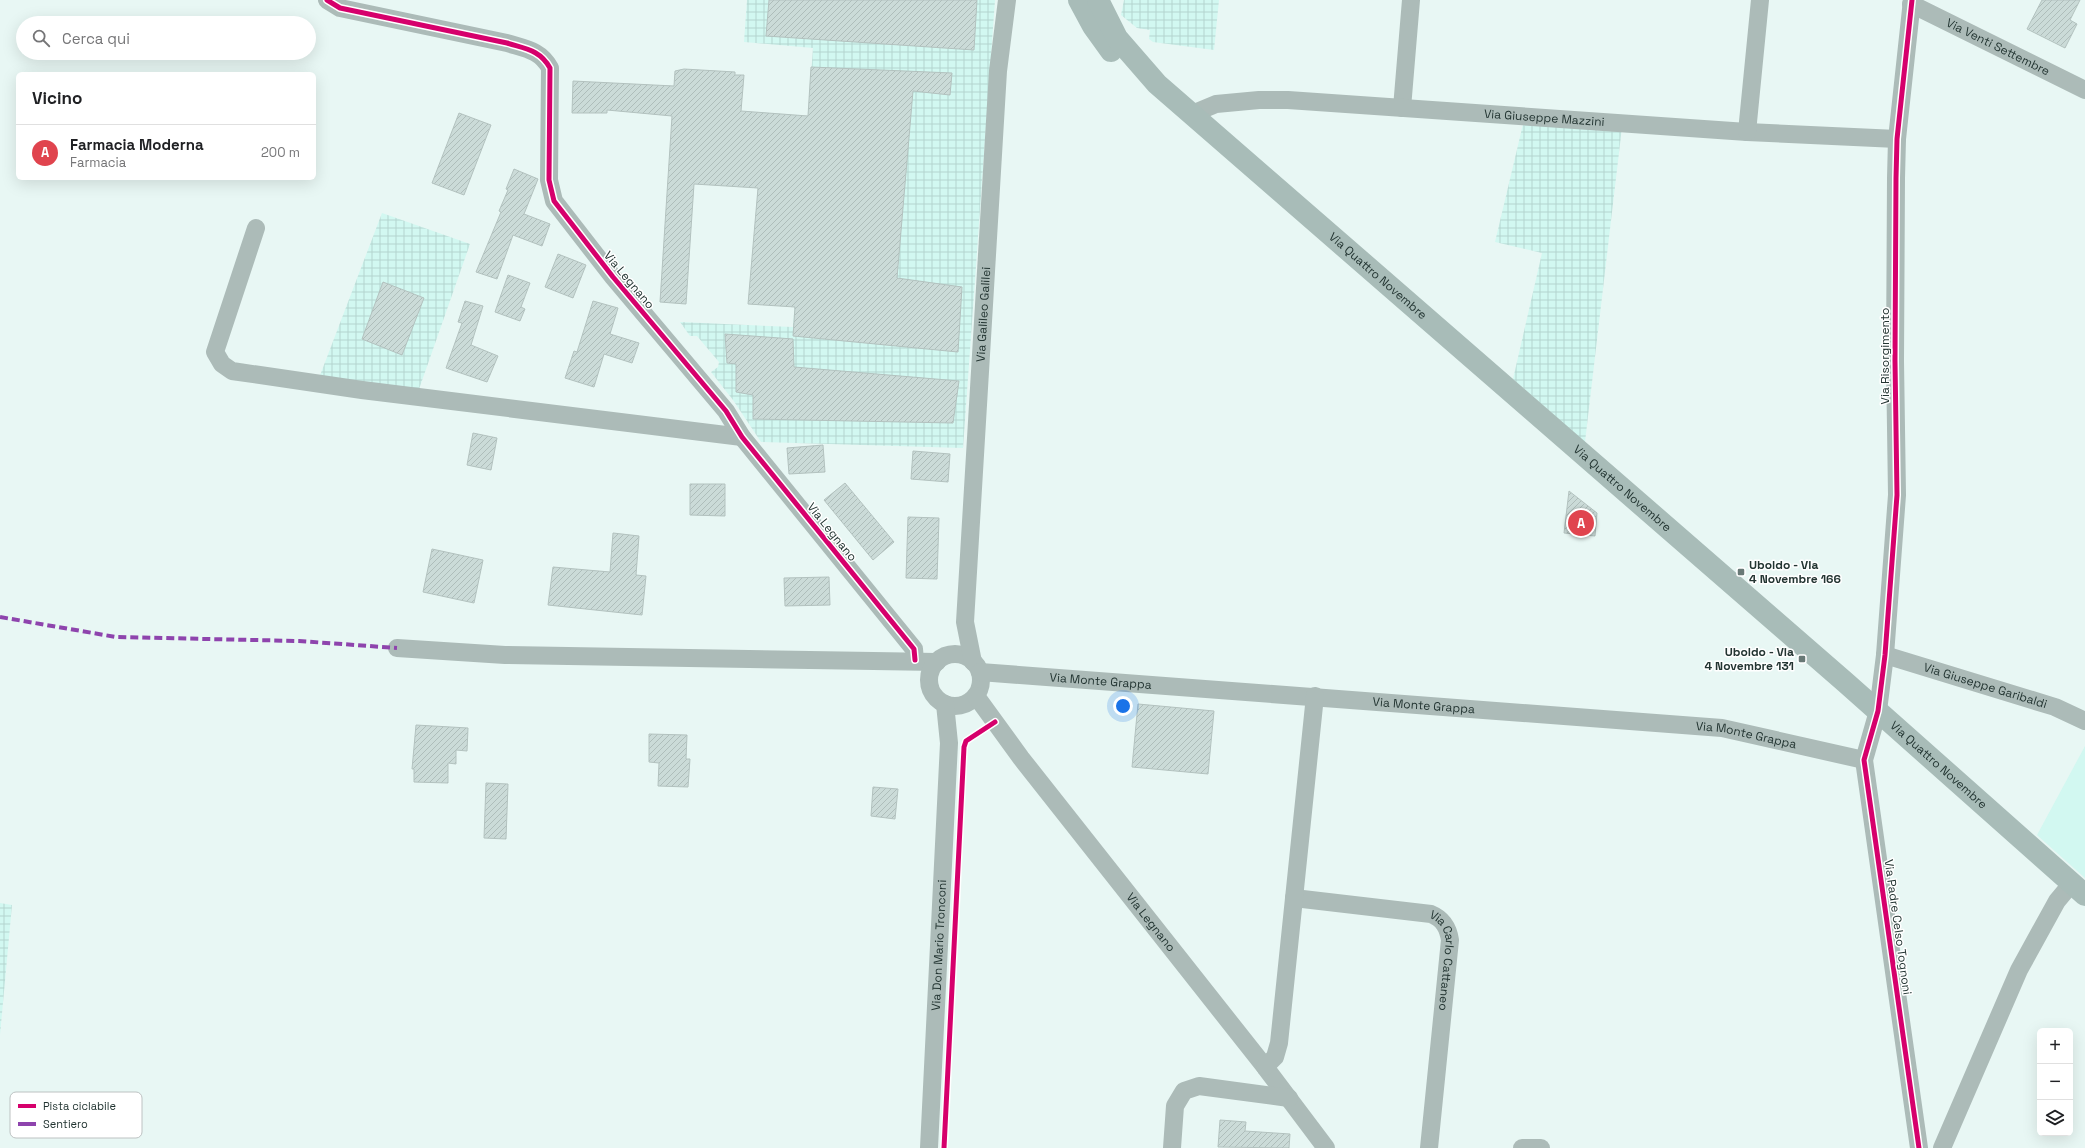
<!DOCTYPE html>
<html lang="it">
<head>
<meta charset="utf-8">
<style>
	body { margin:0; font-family:"Space Grotesk",sans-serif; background:#f2f2f2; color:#202124 }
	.controls { position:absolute; right:12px; bottom:12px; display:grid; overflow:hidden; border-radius:6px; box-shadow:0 4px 16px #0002 }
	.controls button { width:36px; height:36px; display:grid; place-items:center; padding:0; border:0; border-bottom:1px solid #e0e0e0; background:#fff; color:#202124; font:20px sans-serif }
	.you { position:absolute; left:1123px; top:706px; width:14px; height:14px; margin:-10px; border:3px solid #fff; border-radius:50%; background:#1a73e8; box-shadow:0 0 0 6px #1a73e833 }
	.badge { display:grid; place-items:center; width:26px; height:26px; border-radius:50%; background:#d93025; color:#fff; font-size:13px; font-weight:700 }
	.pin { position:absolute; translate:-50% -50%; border:2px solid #fff; box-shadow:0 1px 4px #0006 }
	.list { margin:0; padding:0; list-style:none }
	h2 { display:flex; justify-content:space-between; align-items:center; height:52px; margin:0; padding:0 16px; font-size:17px }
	h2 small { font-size:13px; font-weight:400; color:#757577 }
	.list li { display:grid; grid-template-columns:26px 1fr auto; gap:12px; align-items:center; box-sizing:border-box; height:56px; padding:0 16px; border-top:1px solid #e0e0e0 }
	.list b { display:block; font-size:15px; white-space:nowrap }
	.list p { margin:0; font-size:13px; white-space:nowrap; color:#757577 }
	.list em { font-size:13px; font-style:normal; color:#757577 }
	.icon { flex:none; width:22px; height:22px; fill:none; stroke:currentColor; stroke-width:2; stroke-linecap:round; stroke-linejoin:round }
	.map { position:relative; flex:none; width:2085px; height:1148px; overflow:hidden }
	.search { position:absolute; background:#fff; box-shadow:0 4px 16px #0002; left:16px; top:16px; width:300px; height:44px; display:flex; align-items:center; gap:10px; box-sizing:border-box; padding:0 14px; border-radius:22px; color:#757577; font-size:15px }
	.panel { position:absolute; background:#fff; box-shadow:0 4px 16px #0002; left:16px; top:72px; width:300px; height:108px; border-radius:6px }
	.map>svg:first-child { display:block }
	.built { fill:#d2f8f1 }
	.industrial { fill:url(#industrial-grid) }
	.building { fill:url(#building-hatch); stroke:#b3c2bf }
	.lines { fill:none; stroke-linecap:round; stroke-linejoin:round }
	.minor { stroke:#acbbb8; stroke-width:18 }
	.major { stroke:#a8bcb8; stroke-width:22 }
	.quiet { stroke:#8e44ad; stroke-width:4; stroke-dasharray:8 4; stroke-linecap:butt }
	.cycleway-casing { stroke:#fff; stroke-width:8 }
	.cycleway { stroke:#d6006c; stroke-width:5 }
	.poi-dot { fill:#687976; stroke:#fff; stroke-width:1.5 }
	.labels { text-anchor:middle; stroke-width:3; stroke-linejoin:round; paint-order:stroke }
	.street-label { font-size:12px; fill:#233532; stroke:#fff }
	.poi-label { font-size:12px; font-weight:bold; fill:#233532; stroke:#fff; text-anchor:start }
	.key { fill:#fff; stroke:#bdc2c2; stroke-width:1 }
	.key-label { font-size:11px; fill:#233532 }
</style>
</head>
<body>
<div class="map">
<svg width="2085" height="1148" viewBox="0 0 2085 1148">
	<defs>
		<pattern id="industrial-grid" width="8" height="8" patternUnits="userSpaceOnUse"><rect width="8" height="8" fill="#d2f8f1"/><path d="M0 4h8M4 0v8" fill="none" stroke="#b4d5cf"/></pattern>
		<pattern id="building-hatch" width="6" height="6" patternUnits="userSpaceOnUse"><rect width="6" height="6" fill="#cbdbd8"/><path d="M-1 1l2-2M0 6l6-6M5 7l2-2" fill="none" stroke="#aebdba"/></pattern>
	</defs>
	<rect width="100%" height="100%" fill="#e8f7f4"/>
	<!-- built -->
	<path class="built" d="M 2085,746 L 2085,878 L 2037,835 Z"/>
	<!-- industrial -->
	<path class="industrial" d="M 747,0 L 995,0 L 963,448 L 761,442 L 733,400 L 711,372 L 718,367 L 719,362 L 697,336 L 690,336 L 680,322 L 793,327 L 813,48 L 744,42 Z
		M 1124,0 L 1219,0 L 1214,50 L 1153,42 L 1149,39 L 1150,30 L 1137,28 L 1121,15 Z
		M 1524,120 L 1622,127 L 1585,442 L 1513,379 L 1542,253 L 1495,242 Z
		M 382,213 L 470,244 L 418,392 L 319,378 Z
		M 0,903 L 12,905 L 0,1035 Z"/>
	<!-- building -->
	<path class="building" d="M 769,0 L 977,0 L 974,50 L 766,36 Z
		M 2042,0 L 2080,0 L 2070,20 L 2077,24 L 2065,48 L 2027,29 Z
		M 811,67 L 952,73 L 950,95 L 913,91 L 897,278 L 962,287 L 958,352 L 793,336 L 795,307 L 748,304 L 758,188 L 694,184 L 686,304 L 660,302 L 672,116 L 607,110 L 607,113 L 572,113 L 573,81 L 674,86 L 675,71 L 684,69 L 735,72 L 735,75 L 744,75 L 741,111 L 808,116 Z
		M 459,113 L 491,125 L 464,195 L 432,183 Z
		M 514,169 L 538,179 L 524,214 L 550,224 L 542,246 L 513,235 L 497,279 L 476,272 L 501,212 L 499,211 L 508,190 L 506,189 Z
		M 558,254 L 586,265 L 573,298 L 545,287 Z
		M 508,275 L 530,283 L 521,307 L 525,309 L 520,321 L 495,312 Z
		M 383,282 L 424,298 L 402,355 L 362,339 Z
		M 465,301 L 483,306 L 471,345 L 498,356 L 487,382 L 446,368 L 462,323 L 458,322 Z
		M 593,301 L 618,308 L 610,334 L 639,343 L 632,363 L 604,354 L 594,387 L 565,378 L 574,351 L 577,352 Z
		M 725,334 L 793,339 L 794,367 L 959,381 L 953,423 L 753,419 L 753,395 L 736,392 L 736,364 L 727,363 Z
		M 473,433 L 497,438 L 491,470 L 467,465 Z
		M 823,445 L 825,472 L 789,474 L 787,448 Z
		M 913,451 L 950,454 L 948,482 L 911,479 Z
		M 845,483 L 894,542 L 873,560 L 824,500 Z
		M 690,484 L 725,484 L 725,516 L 690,515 Z
		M 1569,491 L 1597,513 L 1595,536 L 1564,533 Z
		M 908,517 L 939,518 L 937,579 L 906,578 Z
		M 613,533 L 639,536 L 636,575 L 646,576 L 642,615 L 548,605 L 553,567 L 610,572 Z
		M 432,549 L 483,560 L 474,603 L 423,592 Z
		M 829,577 L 830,605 L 785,606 L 784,578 Z
		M 1138,704 L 1214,711 L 1208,774 L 1132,767 Z
		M 416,725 L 468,728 L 467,751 L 456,750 L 456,764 L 448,763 L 448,783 L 414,782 L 414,769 L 412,769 Z
		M 649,734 L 687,735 L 686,759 L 690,759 L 688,787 L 658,786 L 659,763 L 649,762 Z
		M 486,783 L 508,784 L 506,839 L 484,838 Z
		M 873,787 L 898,789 L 895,819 L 871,816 Z
		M 1220,1120 L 1246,1122 L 1245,1131 L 1290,1134 L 1289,1148 L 1218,1147 Z"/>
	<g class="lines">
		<!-- minor -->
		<g class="minor">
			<path d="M 327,0 L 340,8 L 507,43 C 526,49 540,50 550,68 L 549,180 L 554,201 L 613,277 L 726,411 L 742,437 L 914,649 L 915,660"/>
			<path d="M 1912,0 L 1897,139 L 1896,178 L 1895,361 L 1897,495 L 1885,655 L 1878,711 L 1864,760 L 1919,1148"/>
			<path id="s1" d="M 1911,4 L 2085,90"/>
			<path d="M 1402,108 L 1411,0"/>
			<path id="s2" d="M 1192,114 L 1216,104 L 1259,100 L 1288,100 L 1747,132 L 1897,139"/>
			<path d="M 1747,132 L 1760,0"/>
			<path d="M 256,228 L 215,352 L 222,364 L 232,371 L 362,390 L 742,437"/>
			<path d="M 397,648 L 505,655 L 937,662"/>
			<circle cx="955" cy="680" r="26"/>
			<path id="s3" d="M 1885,655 L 2055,707 L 2085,721"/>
			<path id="s4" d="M 973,662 L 965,622 L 998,71 L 1007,0"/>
			<path id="s5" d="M 980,672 L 1722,728 L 1864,760"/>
			<path id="s6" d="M 976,696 L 1021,758 L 1265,1067 L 1326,1148"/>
			<path id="s7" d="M 1294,898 L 1431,914 C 1443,919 1448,927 1450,940 L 1429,1148"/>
			<path d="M 1265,1067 L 1275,1057 L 1279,1043 L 1315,696"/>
			<path id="s8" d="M 929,1148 L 949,743 L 945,704"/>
			<path d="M 1172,1148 L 1175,1106 L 1184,1091 L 1199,1086 L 1289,1098"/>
			<path d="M 1522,1148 L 1541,1148"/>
			<path d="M 1942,1148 L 2019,970 L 2057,901 L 2072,883"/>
		</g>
		<!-- major -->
		<g class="major">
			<path d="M 1079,0 L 1093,26 L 1111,51"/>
			<path id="s9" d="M 1098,0 L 1117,38 L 1157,84 L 1845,682 L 2085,895"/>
		</g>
		<!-- quiet -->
		<path class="quiet" d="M 0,617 L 116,637 L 299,641 L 397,648"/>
		<defs>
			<path id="cycleway" d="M 327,0 L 340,8 L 507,43 C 526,49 540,50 550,68 L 549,180 L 554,201 L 613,277 L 726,411 L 742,437 L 914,649 L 915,660
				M 1912,0 L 1897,139 L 1896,178 L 1895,361 L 1897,495 L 1885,655 L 1878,711 L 1864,760 L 1919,1148
				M 944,1148 L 964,747 L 966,741 L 995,722"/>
		</defs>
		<!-- cycleway casing -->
		<use href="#cycleway" class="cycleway-casing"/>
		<!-- cycleway -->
		<use href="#cycleway" class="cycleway"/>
	</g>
	<!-- markers -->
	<g class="poi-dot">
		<rect x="1737" y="568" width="8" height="8" rx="2"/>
		<rect x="1798" y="655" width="8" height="8" rx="2"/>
	</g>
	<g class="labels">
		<!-- street labels -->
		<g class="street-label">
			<text dy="4" stroke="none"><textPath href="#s1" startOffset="97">Via Venti Settembre</textPath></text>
			<text dy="4" stroke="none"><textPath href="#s2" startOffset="355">Via Giuseppe Mazzini</textPath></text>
			<text dy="4" stroke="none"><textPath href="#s9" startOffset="396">Via Quattro Novembre</textPath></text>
			<text transform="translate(629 280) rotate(50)" y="4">Via Legnano</text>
			<text dy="4" stroke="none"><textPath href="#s4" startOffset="349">Via Galileo Galilei</textPath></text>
			<text transform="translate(1885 356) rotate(-90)" y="4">Via Risorgimento</text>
			<text dy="4" stroke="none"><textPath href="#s9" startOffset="720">Via Quattro Novembre</textPath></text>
			<text transform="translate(832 532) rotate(51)" y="4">Via Legnano</text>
			<text dy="4" stroke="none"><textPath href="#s5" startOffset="121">Via Monte Grappa</textPath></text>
			<text dy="4" stroke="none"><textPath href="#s3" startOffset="105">Via Giuseppe Garibaldi</textPath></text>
			<text dy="4" stroke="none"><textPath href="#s5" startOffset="445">Via Monte Grappa</textPath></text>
			<text dy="4" stroke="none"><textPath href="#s5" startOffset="769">Via Monte Grappa</textPath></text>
			<text dy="4" stroke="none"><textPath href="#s9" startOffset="1140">Via Quattro Novembre</textPath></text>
			<text dy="4" stroke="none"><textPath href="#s6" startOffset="286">Via Legnano</textPath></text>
			<text transform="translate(1898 927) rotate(82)" y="4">Via Padre Celso Tognoni</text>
			<text dy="4" stroke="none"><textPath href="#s8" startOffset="203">Via Don Mario Tronconi</textPath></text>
			<text dy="4" stroke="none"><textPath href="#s7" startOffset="190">Via Carlo Cattaneo</textPath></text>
		</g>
		<!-- poi labels -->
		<g class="poi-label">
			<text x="1749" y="569">Uboldo - Via<tspan x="1749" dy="14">4 Novembre 166</tspan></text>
			<text x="1794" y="656" text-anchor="end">Uboldo - Via<tspan x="1794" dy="14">4 Novembre 131</tspan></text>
		</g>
	</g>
	<!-- legend -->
	<rect x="10" y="1092" width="132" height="46" rx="6" class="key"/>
	<rect x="18" y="1104" width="18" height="4" fill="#d6006c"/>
	<rect x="18" y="1122" width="18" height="4" fill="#8e44ad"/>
	<g class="key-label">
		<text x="43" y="1110">Pista ciclabile</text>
		<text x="43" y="1128">Sentiero</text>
	</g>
</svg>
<div class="controls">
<button>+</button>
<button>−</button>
<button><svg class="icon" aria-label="layers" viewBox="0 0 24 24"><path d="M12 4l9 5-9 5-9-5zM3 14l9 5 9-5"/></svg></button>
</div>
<div class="you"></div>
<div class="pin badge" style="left:1581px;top:523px;background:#e0444e">A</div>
<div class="search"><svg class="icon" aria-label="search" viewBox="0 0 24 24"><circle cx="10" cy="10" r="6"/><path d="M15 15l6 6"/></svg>Cerca qui</div>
<section class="panel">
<h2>Vicino<small></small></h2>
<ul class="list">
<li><span class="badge" style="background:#e0444e">A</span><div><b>Farmacia Moderna</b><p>Farmacia</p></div><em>200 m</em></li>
</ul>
</section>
</div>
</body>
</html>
